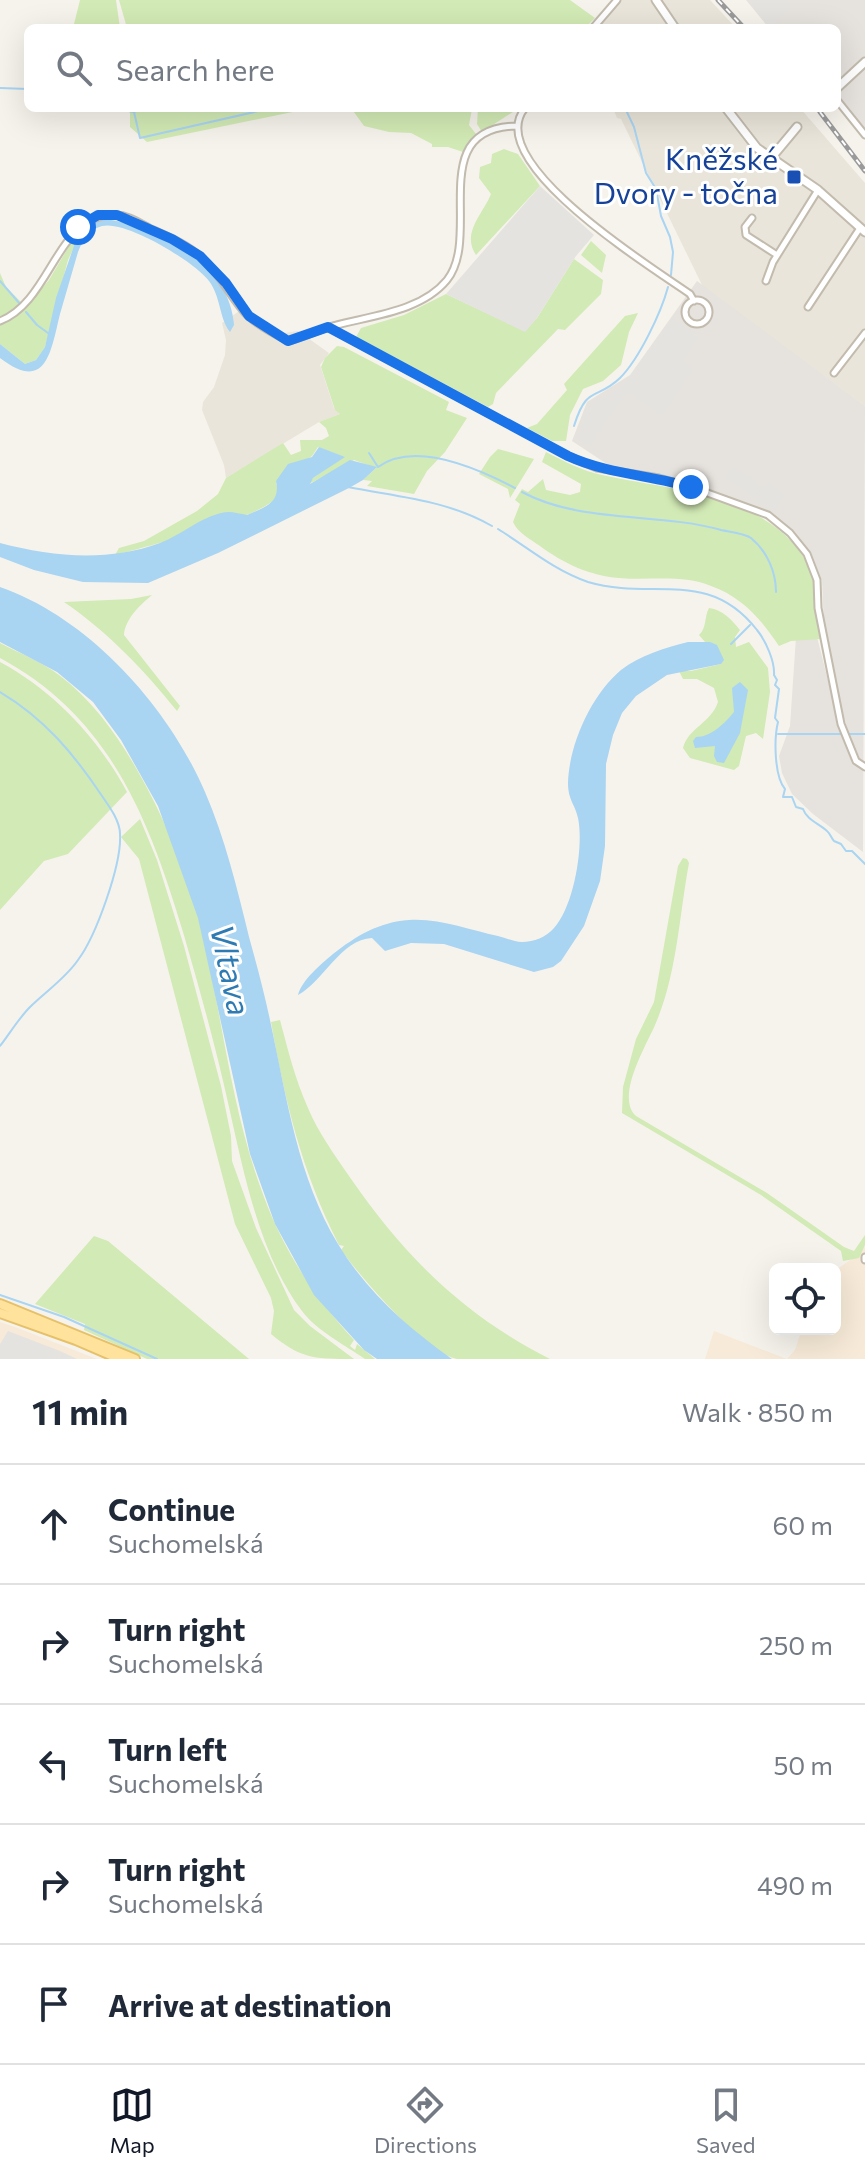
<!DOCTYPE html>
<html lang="en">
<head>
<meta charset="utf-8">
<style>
	body { margin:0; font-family:Commissioner,sans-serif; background:#f6f6f7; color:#1f2937 }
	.controls { position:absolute; right:24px; bottom:24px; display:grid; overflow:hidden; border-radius:12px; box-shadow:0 8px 32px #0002 }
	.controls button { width:72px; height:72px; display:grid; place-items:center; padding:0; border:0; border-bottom:2px solid #e0e1e3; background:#fff; color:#1f2937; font:40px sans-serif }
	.stop { position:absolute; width:24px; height:24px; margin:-18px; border:6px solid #1a73e8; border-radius:50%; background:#fff }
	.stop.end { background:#1a73e8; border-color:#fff; box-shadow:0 2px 8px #0008 }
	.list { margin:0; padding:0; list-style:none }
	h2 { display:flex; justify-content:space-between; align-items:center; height:104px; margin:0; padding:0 32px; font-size:34px }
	h2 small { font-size:26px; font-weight:400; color:#747a83 }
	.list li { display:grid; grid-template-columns:52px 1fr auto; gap:24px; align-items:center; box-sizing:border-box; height:120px; padding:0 32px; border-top:2px solid #e0e1e3 }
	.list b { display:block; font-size:30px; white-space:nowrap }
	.list p { margin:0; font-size:26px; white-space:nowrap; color:#747a83 }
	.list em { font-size:26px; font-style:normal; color:#747a83 }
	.icon { flex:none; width:44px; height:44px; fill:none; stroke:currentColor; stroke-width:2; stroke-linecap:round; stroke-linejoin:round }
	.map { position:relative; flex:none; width:865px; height:1359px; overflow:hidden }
	.search { position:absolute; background:#fff; box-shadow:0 8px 32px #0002; left:24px; right:24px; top:24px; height:88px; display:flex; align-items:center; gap:20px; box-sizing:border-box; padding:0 28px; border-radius:12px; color:#747a83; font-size:30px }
	.sheet { height:704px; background:#fff }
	nav { display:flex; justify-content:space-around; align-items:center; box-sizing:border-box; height:112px; border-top:2px solid #e0e1e3; background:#fff; font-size:22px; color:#747a83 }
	nav a { display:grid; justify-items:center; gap:4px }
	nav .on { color:#111827 }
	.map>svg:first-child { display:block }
	.residential { fill:#eae5da }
	.commercial { fill:#f7ead8 }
	.industrial { fill:#e6e2dd }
	.green { fill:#d2eab5 }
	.parking { fill:#e5e3e0 }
	.water { fill:#a9d4f2 }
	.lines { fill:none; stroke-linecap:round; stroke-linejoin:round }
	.stream { stroke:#a9d4f2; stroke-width:2 }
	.minor-casing { stroke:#c2bbae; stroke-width:9 }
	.tertiary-casing { stroke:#c2bbae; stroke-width:11 }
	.primary-casing { stroke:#e6c16a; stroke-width:12 }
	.minor { stroke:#fff; stroke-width:5 }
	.tertiary { stroke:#fff; stroke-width:7 }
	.primary { stroke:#ffe39c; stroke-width:8 }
	.rail-casing { stroke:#9a9a9a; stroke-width:5 }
	.rail { stroke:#fff; stroke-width:2; stroke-dasharray:6; stroke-linecap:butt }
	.route { stroke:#1a73e8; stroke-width:10 }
	.transit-dot { fill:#1a4fb4; stroke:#fff; stroke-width:3 }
	.labels { text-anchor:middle; stroke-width:6; stroke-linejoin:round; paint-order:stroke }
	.transit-label { font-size:30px; fill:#164399; stroke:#fff; text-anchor:end }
	.water-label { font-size:32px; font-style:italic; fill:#2e7ab2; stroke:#fff }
</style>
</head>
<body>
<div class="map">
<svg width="865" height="1359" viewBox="0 0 865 1359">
	<rect width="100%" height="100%" fill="#f6f3ec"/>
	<!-- residential -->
	<path class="residential" d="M 616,0 L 710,0 L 736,28 L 588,28 Z
		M 613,108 L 800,108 L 865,183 L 865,406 L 703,287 L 621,119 L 617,118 Z
		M 245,307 L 270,328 L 285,333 L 298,331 L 329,353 L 320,365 L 334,408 L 340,414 L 319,422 L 226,478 L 224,465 L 202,410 L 203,402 L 214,387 L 225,355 L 226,340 L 222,323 Z"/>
	<!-- commercial -->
	<path class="commercial" d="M 865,1246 L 865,1359 L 705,1359 L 714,1331 L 787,1359 L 795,1350 L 802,1329 L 835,1329 L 835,1271 L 861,1252 Z
		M 0,1322 L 15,1327 L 97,1359 L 0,1359 Z"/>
	<!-- industrial -->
	<path class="industrial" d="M 746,0 L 865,0 L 865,132 L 837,104 L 837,28 L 769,28 Z
		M 697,281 L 865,406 L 863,852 L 813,814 L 792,794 L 782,773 L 779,756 L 790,726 L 796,637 L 817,637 L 839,724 L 855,756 L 830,669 L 824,626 L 822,580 L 785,529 L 761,509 L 718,493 L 641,473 L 628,473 L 610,466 L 572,441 L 587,402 L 630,375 Z"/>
	<!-- green -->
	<path class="green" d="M 80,0 L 116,0 L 120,28 L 73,28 Z
		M 119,0 L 570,0 L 595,18 L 585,28 L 127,28 Z
		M 130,108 L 312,108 L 147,142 L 130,127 Z
		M 351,108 L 457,108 L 458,111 L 472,109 L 469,125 L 476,134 L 463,152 L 448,147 L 432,147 L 432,144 L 411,133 L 389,132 L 364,126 Z
		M 478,108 L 519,108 L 482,132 L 477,124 Z
		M 504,149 L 518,154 L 540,186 L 476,255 C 461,233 483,214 491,194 L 479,178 L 480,167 L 491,163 L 492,154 Z
		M 83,228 L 68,260 L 45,347 L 36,360 L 25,364 L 0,344 L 0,273 L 6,287 L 26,307 L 49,280 L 78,231 Z
		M 591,241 L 606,255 L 602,273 L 581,255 Z
		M 574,259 L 603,280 L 601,294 L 565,330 L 558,329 L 496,393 L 493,404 L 488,407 L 356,337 L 361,328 L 404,315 L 446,294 L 525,331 L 537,318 Z
		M 638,313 L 629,332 L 621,365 L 603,381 L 583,389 L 570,415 L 566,441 L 552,441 L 527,428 L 537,424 L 567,390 L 564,384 L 625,316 Z
		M 337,346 L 344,347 L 449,402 L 446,410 L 467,418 L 445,452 L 427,471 L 414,494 L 367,486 L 372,481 L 363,480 L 376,468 L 354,460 L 309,484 L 313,478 L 344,457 L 318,447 L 312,456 L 276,481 C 277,488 280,494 275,499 C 256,519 146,547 115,555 L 119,548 L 144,541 L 197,511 L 218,494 L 226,478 L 283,443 L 291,455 L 301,451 L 300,440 L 322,440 L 329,436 L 326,428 L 319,422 L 340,414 L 335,410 L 321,367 L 325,358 Z
		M 498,449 L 534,459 L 510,498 L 508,489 L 479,474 L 490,457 Z
		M 546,452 C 564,461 582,471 602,475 C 675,491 776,494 812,572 C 816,583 814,597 815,609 C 816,619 818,629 820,639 L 791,641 L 779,646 C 761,619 742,597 711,586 C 682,574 650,581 619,578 C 590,576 563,563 540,546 C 530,539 518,533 513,522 L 520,504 L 515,500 L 522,489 L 528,492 L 543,479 L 546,490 L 570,495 L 580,492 L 581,484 L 542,462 Z
		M 152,595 C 140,605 125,619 124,635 L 180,706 L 177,711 C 143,669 109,633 64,602 L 131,599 Z
		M 709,608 C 723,610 731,619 740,630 L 735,637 L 736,647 L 749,642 L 768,668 L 770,692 L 763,739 L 756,733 L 746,736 L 739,766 L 734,770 L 690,758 L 683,748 C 688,728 711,723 718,702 L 714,688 L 697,679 L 683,679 L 679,671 L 691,671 L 721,664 L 710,642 L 705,642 L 699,635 C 707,628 704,617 709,608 Z
		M 0,643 C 19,653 42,662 59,675 C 91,699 116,733 136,768 C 163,815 185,866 199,919 C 222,1011 230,1108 264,1197 C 284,1251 315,1298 354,1340 L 350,1346 L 355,1350 L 357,1344 L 375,1359 L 365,1359 C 345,1345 317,1331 302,1311 C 260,1256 244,1174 229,1107 C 216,1048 200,990 183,932 C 149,819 110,717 0,658 Z
		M 0,662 C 54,691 98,738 127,792 L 68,854 L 44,861 L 0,910 Z
		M 140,819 L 157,860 L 184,946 L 221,1086 L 231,1136 L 232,1161 L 256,1228 L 294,1310 L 310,1326 L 354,1359 C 315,1359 301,1359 271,1334 L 274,1311 L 271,1298 L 235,1224 L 139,859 L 121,837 Z
		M 683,858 L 687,859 L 689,863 C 679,917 677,975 655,1025 C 646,1046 615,1097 636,1116 L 767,1193 L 844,1247 L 854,1251 L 865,1235 L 865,1245 L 859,1258 L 843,1261 L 841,1251 L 761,1195 L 622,1113 L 623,1087 L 636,1039 L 654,1002 L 678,866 Z
		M 280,1020 C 288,1050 295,1079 308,1108 C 318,1132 334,1154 349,1176 C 404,1256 463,1315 550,1359 C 525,1359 481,1359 457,1359 C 425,1353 361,1277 341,1250 L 344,1246 L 339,1245 C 302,1172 285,1102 271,1022 Z
		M 94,1236 L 108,1241 L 249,1359 L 147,1359 L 84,1330 L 85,1324 L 35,1304 Z"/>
	<!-- parking -->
	<path class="parking" d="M 748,0 L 787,0 L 793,7 L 769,28 Z
		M 540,186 L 594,235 L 576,256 L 537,318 L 525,332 L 446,294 Z
		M 672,318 L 699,337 L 683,360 L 694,369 L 662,416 L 628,392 L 589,447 L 577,438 L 588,408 L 595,401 L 622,387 Z
		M 733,466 L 762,486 L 754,498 L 725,477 Z
		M 768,482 L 786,495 L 773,512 L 756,500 Z
		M 8,1331 L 60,1351 L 77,1359 L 0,1359 L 0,1344 Z"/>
	<!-- water -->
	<path class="water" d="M 101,219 C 138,220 200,252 220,284 C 228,296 233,311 234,325 L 230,332 C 219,318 221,297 209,281 C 195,262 126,220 102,226 C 88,230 83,240 78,252 C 72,273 66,293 60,314 C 51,350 47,394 0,358 L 0,344 L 25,364 L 36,360 L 45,347 L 56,298 L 77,237 L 83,228 Z
		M 319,447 L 345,457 L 313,478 L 310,484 L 350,460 L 377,467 L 363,480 L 349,488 L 218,553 L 148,583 L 83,582 L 34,570 L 0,557 L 0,543 C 53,557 108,562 160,543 C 182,535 204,514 228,512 C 234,512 241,514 247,515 C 265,507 281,503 276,481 L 288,464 L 312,457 Z
		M 0,587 C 89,618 168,706 205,792 C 225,838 237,888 249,937 C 257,966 265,995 271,1025 C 287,1099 298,1178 338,1244 C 367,1292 407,1327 452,1359 L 377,1359 L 364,1350 L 314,1295 L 275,1224 L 250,1154 L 198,918 L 158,806 L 121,740 L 93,702 L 57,672 L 0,642 Z
		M 688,642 L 710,642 L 717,645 L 724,660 L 721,664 L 667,675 L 636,696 L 622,713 L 613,735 L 606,764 L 605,846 L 600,881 L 584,926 L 561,961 L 553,967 L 534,972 L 444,944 L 411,943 L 385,951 L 372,938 C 341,939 323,982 298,995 C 302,980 321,964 333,954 C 356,936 379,922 409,920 C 440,918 469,930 498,936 C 506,938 514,942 522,942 C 534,942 546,937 554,928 C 574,906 584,846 578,818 C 575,804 568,800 568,783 C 569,745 591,695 621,670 C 640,655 665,648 688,642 Z
		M 740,682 L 748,690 L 740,733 L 724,763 L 717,762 L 714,756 L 715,746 L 695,748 L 693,741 L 696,737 C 711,737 725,723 734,712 L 732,688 Z"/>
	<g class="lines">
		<!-- stream -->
		<path class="stream" d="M 0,88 L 28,89
			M 112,108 L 134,112 L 140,138 L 272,108
			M 625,108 L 634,127 L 646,173 L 656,189 L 661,216 L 670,237 L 673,252 L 671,275
			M 134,112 L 144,108
			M 0,281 L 20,304
			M 26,312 L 37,325 L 48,333
			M 574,426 C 587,384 596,401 620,378 C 639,359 661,313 668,287
			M 369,453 L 378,467 C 415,440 479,469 515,488
			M 348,487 C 398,497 447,500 492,526
			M 522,492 C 582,524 657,512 721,530 C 730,532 744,533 751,538 C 767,551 776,572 776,592
			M 498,529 C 527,547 555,571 588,582 C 652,601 708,567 757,630 C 766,641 775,662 774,675 L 777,680 L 775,685 L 779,689 L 775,718 L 778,722 C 774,738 774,776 785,789 L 783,797 L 792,797 L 796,807 L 803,809 C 807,820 818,823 827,831 C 830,833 831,838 834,841 L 841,844 L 846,851 L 852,851 L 865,864
			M 731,644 L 750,625
			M 0,692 C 44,718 74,754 102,796 C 109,806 120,821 120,834 C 122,864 96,936 78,960 C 65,979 46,991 30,1007 C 19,1018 10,1033 0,1046
			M 778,734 L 865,734
			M 0,1295 L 64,1317 L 157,1359"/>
		<defs>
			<path id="minor" d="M 593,28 L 617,0
				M 837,100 L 865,135
				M 525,108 C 481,162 653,268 690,294 L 694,301
				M 752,218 L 745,227 L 746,235 L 777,255
				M 766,281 L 773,262 L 818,190
				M685 312a12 12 0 1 1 24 0a12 12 0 1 1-24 0Z
				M 808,307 L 860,228
				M 0,321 C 52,301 57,212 115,215 C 128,215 138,222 149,228 C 167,236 187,244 202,258 C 221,275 231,298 247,315 C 259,326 274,334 288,341 C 302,338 315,331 329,327 C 367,316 420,313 447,280 C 483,235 424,128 516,126
				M 328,327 L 568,456 L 597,468 L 659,478 L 691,487 L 768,515 L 790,533 L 807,554 L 817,580 L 818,608 L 841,724 L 856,761 L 865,767
				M 834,373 L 865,333
				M 865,1257 L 865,1260"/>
			<path id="tertiary" d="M 656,0 L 675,28
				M 837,88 L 865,62
				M 726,108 L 757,148 L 818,190 L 865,232
				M 772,157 L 797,127"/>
			<path id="primary" d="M 0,1304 L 135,1359
				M 0,1313 L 76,1340 L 120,1359"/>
		</defs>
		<!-- minor casing -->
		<use href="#minor" class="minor-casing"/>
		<!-- tertiary casing -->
		<use href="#tertiary" class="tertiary-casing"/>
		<!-- primary casing -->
		<use href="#primary" class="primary-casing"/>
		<!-- minor -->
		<use href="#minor" class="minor"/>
		<!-- tertiary -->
		<use href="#tertiary" class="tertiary"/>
		<!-- primary -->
		<use href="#primary" class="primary"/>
		<defs>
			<path id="rail" d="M 718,0 L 744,28
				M 820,112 L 865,171"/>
		</defs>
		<!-- rail casing -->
		<use href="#rail" class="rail-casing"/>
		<!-- rail -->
		<use href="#rail" class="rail"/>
	</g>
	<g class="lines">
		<!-- route -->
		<path class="route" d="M 78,227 L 98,215 L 117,215 L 172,239 L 200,256 L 226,283 L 249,316 L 288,341 L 328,327 L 568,456 C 607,474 650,475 691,487"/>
	</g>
	<!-- markers -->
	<rect class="transit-dot" x="786" y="169" width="16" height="16" rx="4"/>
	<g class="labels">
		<!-- transit labels -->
		<g class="transit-label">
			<text x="778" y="170">Kněžské<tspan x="778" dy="34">Dvory - točna</tspan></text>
		</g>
		<!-- water labels -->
		<g class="water-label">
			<text transform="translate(230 970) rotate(78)" y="11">Vltava</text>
		</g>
	</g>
</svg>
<div class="controls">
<button><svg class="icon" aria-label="locate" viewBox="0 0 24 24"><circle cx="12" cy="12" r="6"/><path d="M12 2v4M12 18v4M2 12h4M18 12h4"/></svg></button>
</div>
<div class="stop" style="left:78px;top:227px"></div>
<div class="stop end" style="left:691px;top:487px"></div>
<div class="search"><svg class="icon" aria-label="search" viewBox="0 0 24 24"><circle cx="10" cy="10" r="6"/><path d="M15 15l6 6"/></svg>Search here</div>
</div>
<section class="sheet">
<h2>11 min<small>Walk · 850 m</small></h2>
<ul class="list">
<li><svg class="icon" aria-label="ahead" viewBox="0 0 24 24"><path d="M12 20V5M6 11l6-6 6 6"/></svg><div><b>Continue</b><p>Suchomelská</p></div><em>60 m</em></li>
<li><svg class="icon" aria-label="right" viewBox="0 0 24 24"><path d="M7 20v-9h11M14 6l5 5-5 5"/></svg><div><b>Turn right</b><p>Suchomelská</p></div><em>250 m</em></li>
<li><svg class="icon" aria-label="left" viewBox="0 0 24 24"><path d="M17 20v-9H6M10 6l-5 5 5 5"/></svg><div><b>Turn left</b><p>Suchomelská</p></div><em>50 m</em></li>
<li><svg class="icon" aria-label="right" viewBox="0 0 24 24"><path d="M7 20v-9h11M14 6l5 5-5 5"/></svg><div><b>Turn right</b><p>Suchomelská</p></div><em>490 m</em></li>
<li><svg class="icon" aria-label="arrive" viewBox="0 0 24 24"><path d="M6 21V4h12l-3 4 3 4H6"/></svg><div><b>Arrive at destination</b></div></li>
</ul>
</section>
<nav>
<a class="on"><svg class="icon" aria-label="map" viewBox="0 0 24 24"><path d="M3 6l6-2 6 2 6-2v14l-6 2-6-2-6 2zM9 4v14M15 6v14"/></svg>Map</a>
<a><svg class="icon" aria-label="directions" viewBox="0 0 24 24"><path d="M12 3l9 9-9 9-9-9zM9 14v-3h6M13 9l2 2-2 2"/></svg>Directions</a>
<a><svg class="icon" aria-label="saved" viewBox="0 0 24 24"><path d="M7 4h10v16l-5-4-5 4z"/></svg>Saved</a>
</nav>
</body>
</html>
